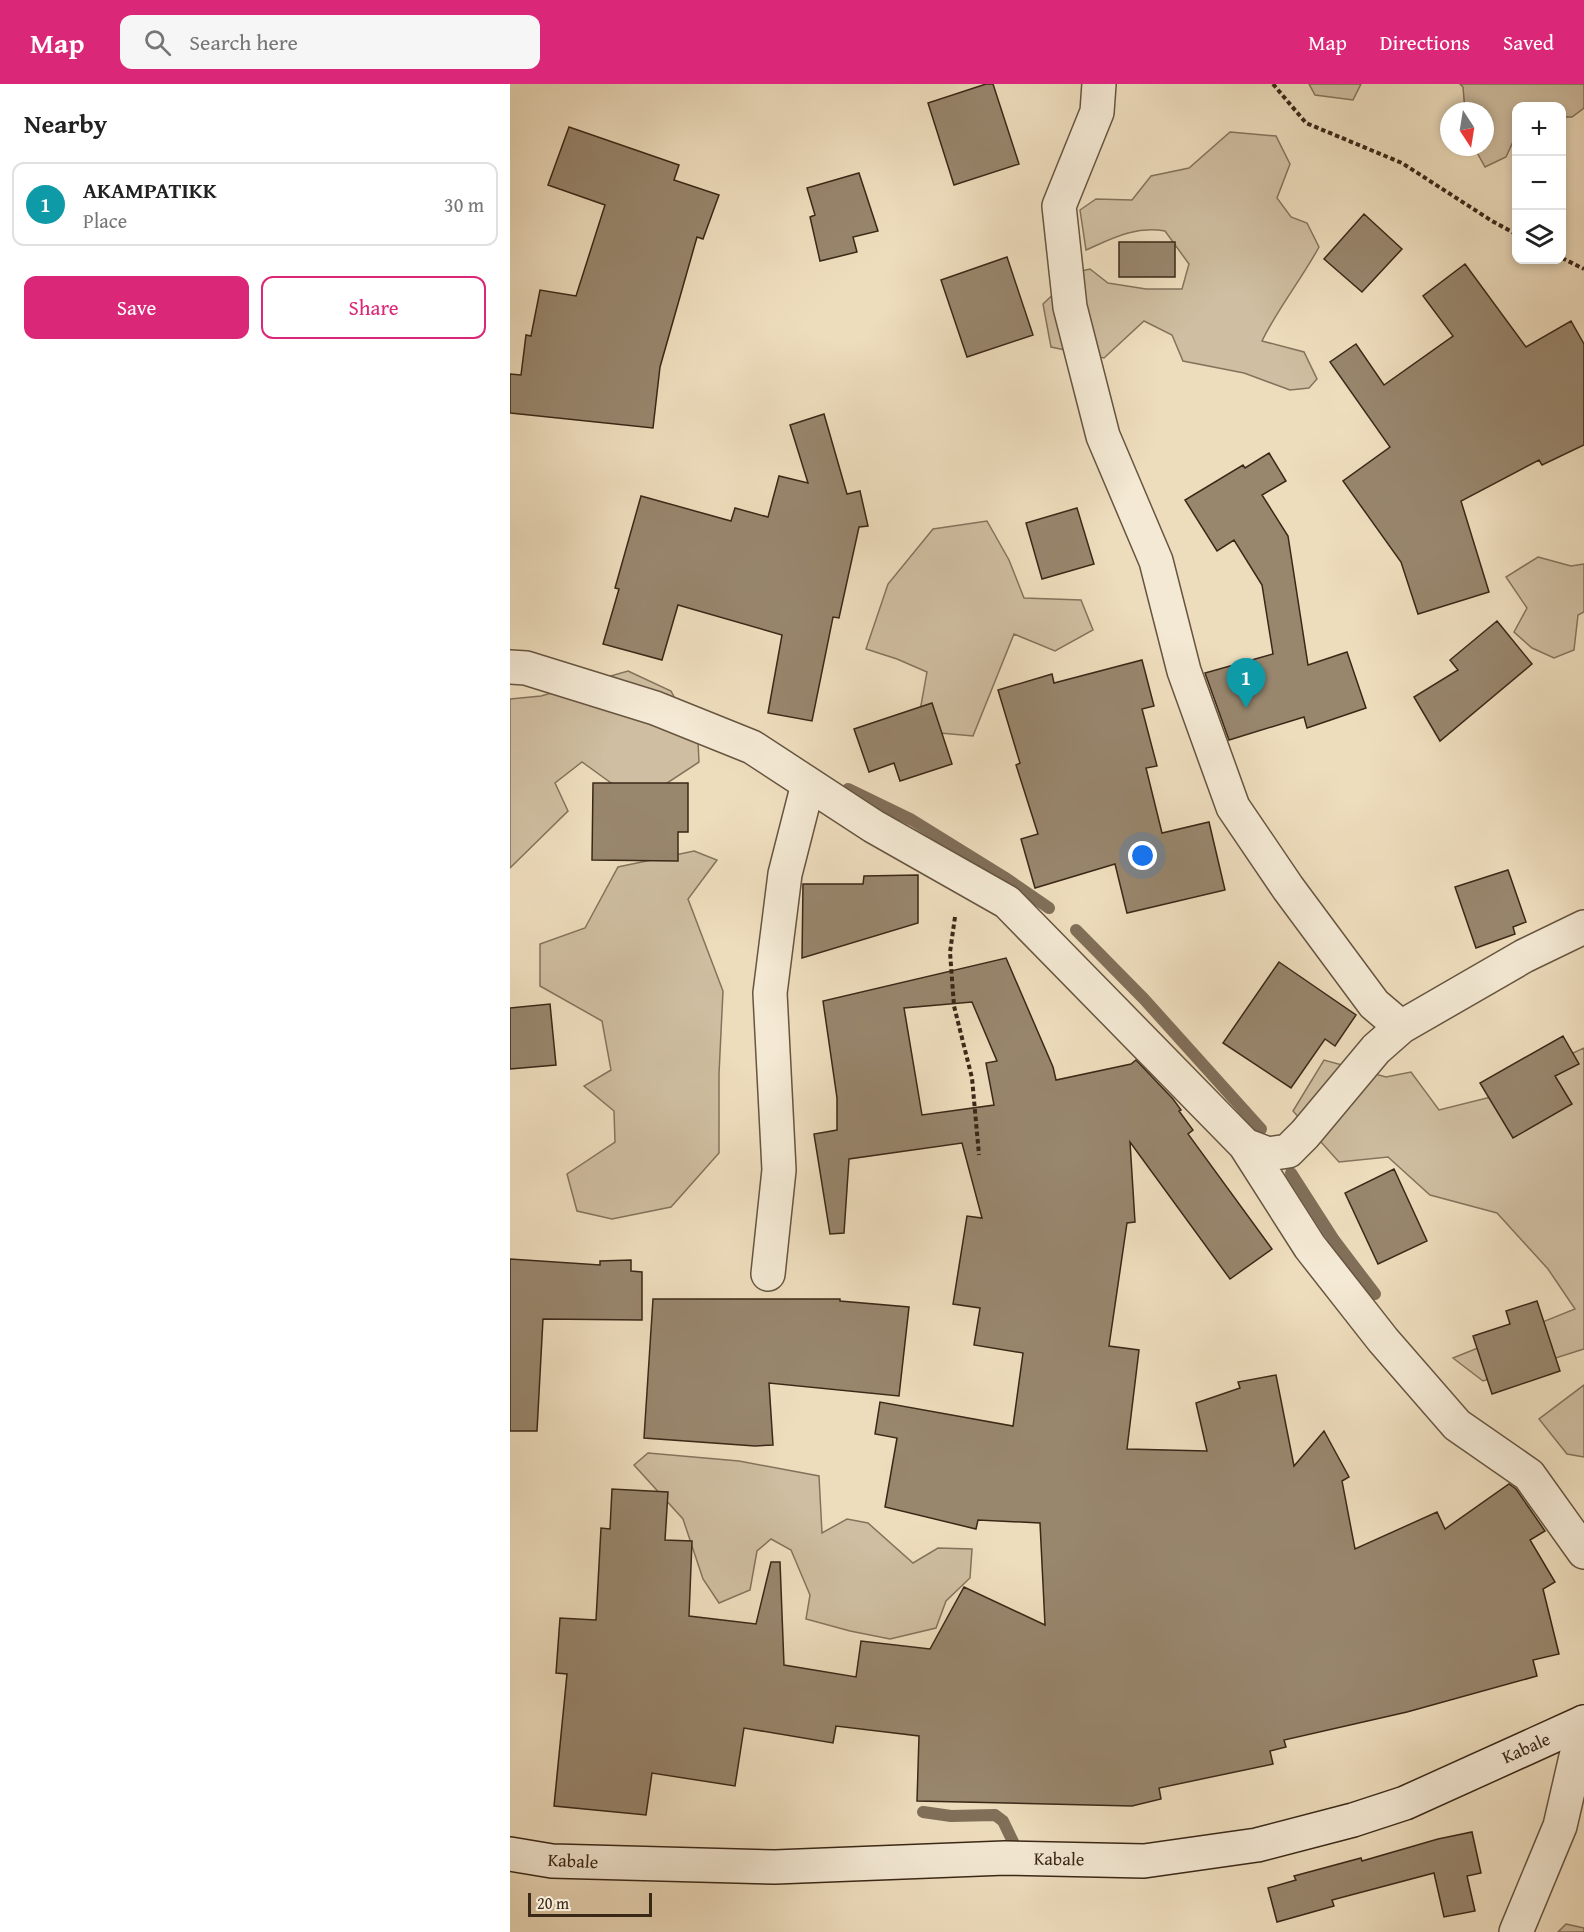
<!DOCTYPE html>
<html lang="en">
<head>
<meta charset="utf-8">
<style>
	body { margin:0; font-family:"Gentium Book Plus",serif; background:#f6f6f6; color:#222 }
	.controls { position:absolute; right:18px; top:18px; display:grid; overflow:hidden; border-radius:12px; box-shadow:0 3px 9px #0003 }
	.controls button { width:54px; height:54px; display:grid; place-items:center; padding:0; border:0; border-bottom:2px solid #e0e0e0; background:#fff; color:#222; font:30px sans-serif }
	.compass { position:absolute; left:930px; top:18px; width:54px; height:54px; border-radius:50%; background:#fff; box-shadow:0 3px 9px #0003; rotate:168deg }
	.scale { position:absolute; left:18px; bottom:15px; width:124px; box-sizing:border-box; padding-left:6px; border:3px solid #3a2817; border-top:0; font-size:16px; line-height:21px; white-space:nowrap; color:#3a2817; -webkit-text-stroke:4px #f4e9d4; paint-order:stroke }
	.you { position:absolute; left:633px; top:772px; width:21px; height:21px; margin:-15px; border:4px solid #fff; border-radius:50%; background:#1a73e8; box-shadow:0 0 0 9px #1a73e833 }
	.badge { display:grid; place-items:center; width:39px; height:39px; border-radius:50%; background:#db2777; color:#fff; font-size:20px; font-weight:700 }
	.pin { position:absolute; translate:-50% -50px; filter:drop-shadow(0 2px 3px #0008) }
	.pin::after { content:''; position:absolute; top:32px; width:21px; height:18px; background:inherit; clip-path:polygon(0 0,100% 0,50% 100%) }
	.list { margin:0; padding:0; list-style:none }
	h2 { display:flex; justify-content:space-between; align-items:center; height:78px; margin:0; padding:0 24px; font-size:26px }
	h2 small { font-size:20px; font-weight:400; color:#767676 }
	.list li { display:grid; grid-template-columns:39px 1fr auto; gap:18px; align-items:center; box-sizing:border-box; height:84px; margin:0 12px 12px; padding:0 12px; border:2px solid #e0e0e0; border-radius:12px }
	.list b { display:block; font-size:22px; white-space:nowrap }
	.list p { margin:0; font-size:20px; white-space:nowrap; color:#767676 }
	.list em { font-size:20px; font-style:normal; color:#767676 }
	.actions { display:flex; gap:12px; padding:18px 24px }
	.actions a { flex:1; padding:14px 0; border:2px solid #db2777; border-radius:12px; text-align:center; font-size:21px; color:#db2777 }
	.actions .main { background:#db2777; color:#fff }
	.icon { flex:none; width:33px; height:33px; fill:none; stroke:currentColor; stroke-width:2; stroke-linecap:round; stroke-linejoin:round }
	.map { position:relative; flex:none; width:1074px; height:1848px; overflow:hidden }
	header { display:flex; align-items:center; gap:36px; box-sizing:border-box; height:84px; padding:0 30px; background:#db2777; color:#fff }
	header strong { font-size:28px }
	nav { display:flex; gap:33px; margin-inline-start:auto; font-size:21px }
	.search { width:420px; height:54px; background:#f6f6f6; display:flex; align-items:center; gap:15px; box-sizing:border-box; padding:0 21px; border-radius:12px; color:#767676; font-size:22px }
	main { display:flex }
	aside { flex:1; background:#fff }
	.map>svg:first-child { display:block }
	.green { fill:#cfbea1; stroke:#84735c; stroke-width:1.5 }
	.lines { fill:none; stroke-linecap:round; stroke-linejoin:round }
	.stream { stroke:#816f59; stroke-width:12 }
	.building { fill:#98866d; stroke:#3a2817; stroke-width:1.5; fill-rule:evenodd }
	.street-casing { stroke:#675540; stroke-width:36 }
	.secondary-casing { stroke:#3a2817; stroke-width:36 }
	.path { stroke:#3a2817; stroke-width:4; stroke-dasharray:4.5 3; stroke-linecap:butt }
	.street { stroke:#f4e9d4; stroke-width:33 }
	.secondary { stroke:#f4e9d4; stroke-width:33 }
	.labels { text-anchor:middle; stroke-width:4.5; stroke-linejoin:round; paint-order:stroke }
	.street-label { font-size:18px; fill:#3a2817; stroke:#f4e9d4 }
</style>
</head>
<body>
<header>
<strong>Map</strong>
<div class="search"><svg class="icon" aria-label="search" viewBox="0 0 24 24"><circle cx="10" cy="10" r="6"/><path d="M15 15l6 6"/></svg>Search here</div>
<nav><a>Map</a><a>Directions</a><a>Saved</a></nav>
</header>
<main>
<aside>
<h2>Nearby<small></small></h2>
<ul class="list">
<li><span class="badge" style="background:#0f9aa8">1</span><div><b>AKAMPATIKK</b><p>Place</p></div><em>30 m</em></li>
</ul>
<div class="actions"><a class="main">Save</a><a>Share</a></div>
</aside>
<div class="map">
<svg width="1074" height="1848" viewBox="0 0 1074 1848">
	<rect width="100%" height="100%" fill="#eeddbd"/>
	<filter id="stains"><feTurbulence type="fractalNoise" baseFrequency=".00333" numOctaves="4"/><feColorMatrix values="0 0 0 0 .2 0 0 0 0 .09 0 0 0 0 .02 0 0 0 .5 -.17"/></filter>
	<radialGradient id="worn" r=".72"><stop offset=".6" stop-color="#630" stop-opacity="0"/><stop offset="1" stop-color="#630" stop-opacity=".3"/></radialGradient>
	<!-- green -->
	<path class="green" d="M 799,0 L 851,0 L 843,16 L 805,11 Z
		M 950,0 L 1074,0 L 1074,24 L 1062,33 L 1052,33 L 1052,22 L 1006,22 L 1006,51 L 996,73 L 975,83 L 964,63 L 975,63 L 975,27 L 955,27 L 953,3 Z
		M 720,48 L 766,52 L 780,80 L 767,114 L 781,133 L 797,139 L 809,163 C 791,196 768,224 752,257 L 794,268 L 807,295 L 799,304 L 780,306 L 734,289 L 673,277 L 662,251 L 634,237 L 594,274 L 541,263 L 533,220 L 567,188 L 580,185 L 598,199 L 636,205 L 672,205 L 679,180 L 655,147 C 625,142 603,154 576,166 L 570,126 L 586,115 L 622,116 L 641,92 L 679,84 Z
		M 477,437 L 499,476 L 514,514 L 571,516 L 583,546 L 545,567 L 504,550 L 463,652 L 419,648 L 408,638 L 417,588 L 387,575 L 356,565 L 378,500 L 423,445 Z
		M 1028,473 L 1061,482 L 1074,480 L 1074,528 L 1068,531 L 1064,566 L 1044,574 L 1022,564 L 1004,548 L 1017,524 L 996,493 Z
		M 118,587 L 161,607 L 188,657 L 189,678 L 142,709 L 115,709 L 72,678 L 45,699 L 58,727 L 0,784 L 0,615 L 31,612 Z
		M 184,767 L 207,776 L 178,815 L 213,907 L 209,990 L 209,1069 L 161,1123 L 102,1135 L 67,1127 L 57,1090 L 105,1058 L 104,1027 L 74,1002 L 101,986 L 92,937 L 30,902 L 30,860 L 75,844 L 108,783 Z
		M 1074,964 L 1074,1265 L 973,1297 L 943,1274 L 1065,1225 L 1038,1185 L 987,1129 L 920,1111 L 878,1073 L 829,1078 L 783,1027 L 814,976 L 876,993 L 901,988 L 929,1026 L 985,1012 L 1052,974 Z
		M 1074,1301 L 1074,1373 L 1057,1370 L 1029,1335 Z
		M 138,1369 L 229,1377 L 309,1392 L 312,1449 L 337,1435 L 358,1439 L 403,1479 L 428,1464 L 462,1465 L 460,1494 L 436,1517 L 426,1544 L 380,1555 L 340,1547 L 296,1535 L 300,1511 L 281,1466 L 261,1455 L 247,1467 L 240,1506 L 209,1519 L 193,1495 L 173,1435 L 124,1381 Z
		M 1056,1840 L 1074,1844 L 1074,1848 L 1048,1848 Z"/>
	<g class="lines">
		<!-- stream -->
		<path class="stream" d="M 338,705 L 402,736 L 494,793 L 539,824
			M 566,846 L 634,915 L 751,1045
			M 781,1089 L 824,1156 L 865,1210
			M 413,1728 L 441,1732 L 485,1731 L 493,1737 L 505,1762"/>
	</g>
	<!-- building -->
	<path class="building" d="M 476,0 L 483,0 L 509,80 L 444,101 L 418,19 Z
		M 59,43 L 169,81 L 164,96 L 209,111 L 193,155 L 187,153 L 150,283 L 143,344 L 0,329 L 0,290 L 11,291 L 16,251 L 21,252 L 30,206 L 66,212 L 95,121 L 38,101 Z
		M 349,89 L 368,147 L 343,153 L 347,168 L 310,177 L 300,133 L 305,131 L 297,104 Z
		M 854,130 L 892,165 L 852,208 L 814,175 Z
		M 609,158 L 665,158 L 665,193 L 609,193 Z
		M 497,173 L 523,251 L 457,273 L 431,196 Z
		M 955,180 L 1016,263 L 1061,237 L 1074,260 L 1074,361 L 1032,381 L 1029,376 L 951,417 L 979,508 L 908,530 L 891,478 L 833,397 L 880,363 L 820,278 L 846,260 L 874,301 L 943,252 L 913,212 Z
		M 314,330 L 337,410 L 350,407 L 358,442 L 349,443 L 329,534 L 323,533 L 302,637 L 258,629 L 272,551 L 168,521 L 152,576 L 93,560 L 109,505 L 105,504 L 131,412 L 221,437 L 225,424 L 258,433 L 269,392 L 298,399 L 280,341 Z
		M 759,369 L 776,397 L 752,411 L 778,452 L 798,581 L 837,568 L 856,624 L 797,644 L 794,633 L 719,656 L 695,589 L 763,570 L 752,501 L 724,456 L 707,467 L 675,416 L 733,381 L 735,384 Z
		M 567,424 L 584,480 L 532,495 L 516,439 Z
		M 987,537 L 1022,580 L 930,657 L 904,613 L 948,586 L 940,576 Z
		M 632,576 L 644,622 L 632,625 L 647,682 L 636,684 L 652,749 L 699,738 L 715,806 L 617,829 L 605,780 L 525,804 L 511,755 L 528,750 L 506,681 L 510,679 L 488,606 L 542,590 L 544,599 Z
		M 422,619 L 442,680 L 390,697 L 384,679 L 359,688 L 344,645 Z
		M 83,699 L 178,699 L 178,748 L 168,748 L 168,777 L 82,776 Z
		M 998,786 L 1016,838 L 1003,843 L 1005,850 L 966,864 L 945,803 Z
		M 408,791 L 408,839 L 292,874 L 293,800 L 353,800 L 354,792 Z
		M 496,874 L 543,983 L 546,996 L 621,980 L 626,976 L 663,1015 L 671,1026 L 669,1027 L 683,1046 L 678,1050 L 762,1165 L 720,1195 L 620,1058 L 625,1138 L 617,1139 L 599,1262 L 629,1266 L 617,1365 L 697,1367 L 686,1319 L 730,1304 L 728,1298 L 766,1291 L 784,1382 L 814,1347 L 839,1393 L 832,1397 L 845,1465 L 927,1428 L 935,1445 L 999,1400 L 1006,1405 L 1035,1447 L 1020,1456 L 1045,1498 L 1033,1505 L 1049,1570 L 1023,1576 L 1027,1592 L 897,1628 L 774,1656 L 776,1663 L 760,1667 L 763,1680 L 649,1704 L 651,1715 L 622,1722 L 407,1717 L 409,1652 L 326,1642 L 323,1659 L 234,1644 L 225,1702 L 142,1689 L 136,1731 L 44,1722 L 57,1590 L 46,1589 L 50,1534 L 86,1536 L 91,1444 L 100,1445 L 102,1405 L 158,1408 L 155,1456 L 182,1457 L 179,1532 L 246,1540 L 261,1478 L 270,1478 L 274,1581 L 346,1593 L 351,1557 L 420,1565 L 454,1503 L 535,1541 L 530,1439 L 468,1436 L 466,1445 L 375,1423 L 387,1354 L 365,1350 L 370,1318 L 503,1342 L 513,1269 L 464,1261 L 470,1224 L 443,1220 L 457,1132 L 472,1134 L 452,1059 L 339,1075 L 334,1149 L 320,1150 L 304,1050 L 327,1046 L 327,1014 L 313,917 ZM 462,918 L 487,977 L 476,979 L 484,1021 L 412,1031 L 394,924 Z
		M 769,878 L 846,931 L 825,962 L 815,955 L 781,1004 L 713,959 Z
		M 40,920 L 46,981 L 0,985 L 0,924 Z
		M 1053,952 L 1069,980 L 1045,992 L 1062,1020 L 1003,1054 L 970,999 Z
		M 884,1085 L 917,1157 L 868,1180 L 835,1109 Z
		M 0,1175 L 90,1181 L 90,1177 L 121,1176 L 121,1187 L 132,1188 L 132,1236 L 33,1235 L 27,1347 L 0,1347 Z
		M 143,1215 L 330,1215 L 330,1217 L 399,1223 L 389,1312 L 259,1299 L 263,1361 L 245,1362 L 134,1354 Z
		M 1027,1217 L 1050,1287 L 982,1310 L 963,1252 L 1000,1240 L 996,1227 Z
		M 962,1748 L 971,1789 L 957,1792 L 965,1827 L 934,1833 L 924,1789 L 822,1816 L 824,1822 L 767,1838 L 758,1804 L 786,1796 L 784,1792 L 851,1774 L 852,1777 L 928,1755 Z"/>
	<g class="lines">
		<defs>
			<path id="street" d="M 589,0 L 587,28 L 549,122 L 560,223 L 593,352 L 646,477 L 674,587 L 723,723 L 778,804 L 864,920 L 891,943
				M 0,583 L 16,584 L 145,624 L 242,663 L 363,742 L 497,818 L 735,1061 L 758,1070 L 778,1067 L 795,1050 L 866,965 L 891,943 L 1014,872 L 1074,843
				M 735,1061 L 800,1163 L 873,1256 L 947,1341 L 1019,1391 L 1074,1468
				M 258,1190 L 269,1086 L 260,909 L 275,790 L 298,700
				M 1006,1848 L 1050,1742 L 1074,1638"/>
			<path id="secondary" d="M 0,1770 L 42,1777 L 265,1783 L 495,1774 L 634,1777 L 747,1761 L 843,1736 L 895,1719 L 1074,1638"/>
		</defs>
		<!-- street casing -->
		<use href="#street" class="street-casing"/>
		<!-- secondary casing -->
		<use href="#secondary" class="secondary-casing"/>
		<!-- path -->
		<path class="path" d="M 763,0 L 796,39 L 892,79 L 982,137 L 1006,150
			M 1052,174 L 1074,185
			M 445,833 L 440,868 L 444,922 L 462,994 L 469,1071"/>
		<!-- street -->
		<use href="#street" class="street"/>
		<!-- secondary -->
		<use href="#secondary" class="secondary"/>
	</g>
	<g class="labels">
		<!-- street labels -->
		<g class="street-label">
			<text transform="translate(1016 1664) rotate(-24)" y="6">Kabale</text>
			<text transform="translate(549 1775) rotate(1)" y="6">Kabale</text>
			<text transform="translate(63 1777) rotate(3)" y="6">Kabale</text>
		</g>
	</g>
	<rect width="100%" height="100%" filter="url(#stains)"/>
	<rect width="100%" height="100%" fill="url(#worn)"/>
</svg>
<div class="controls">
<button>+</button>
<button>−</button>
<button><svg class="icon" aria-label="layers" viewBox="0 0 24 24"><path d="M12 4l9 5-9 5-9-5zM3 14l9 5 9-5"/></svg></button>
</div>
<svg class="compass" viewBox="-18 -18 36 36"><path d="M0-13l5 13h-10z" fill="#e53935"/><path d="M0 13l5-13h-10z" fill="#767676"/></svg>
<div class="scale">20 m</div>
<div class="you"></div>
<div class="pin badge" style="left:736px;top:624px;background:#0f9aa8">1</div>
</div>
</main>
</body>
</html>
